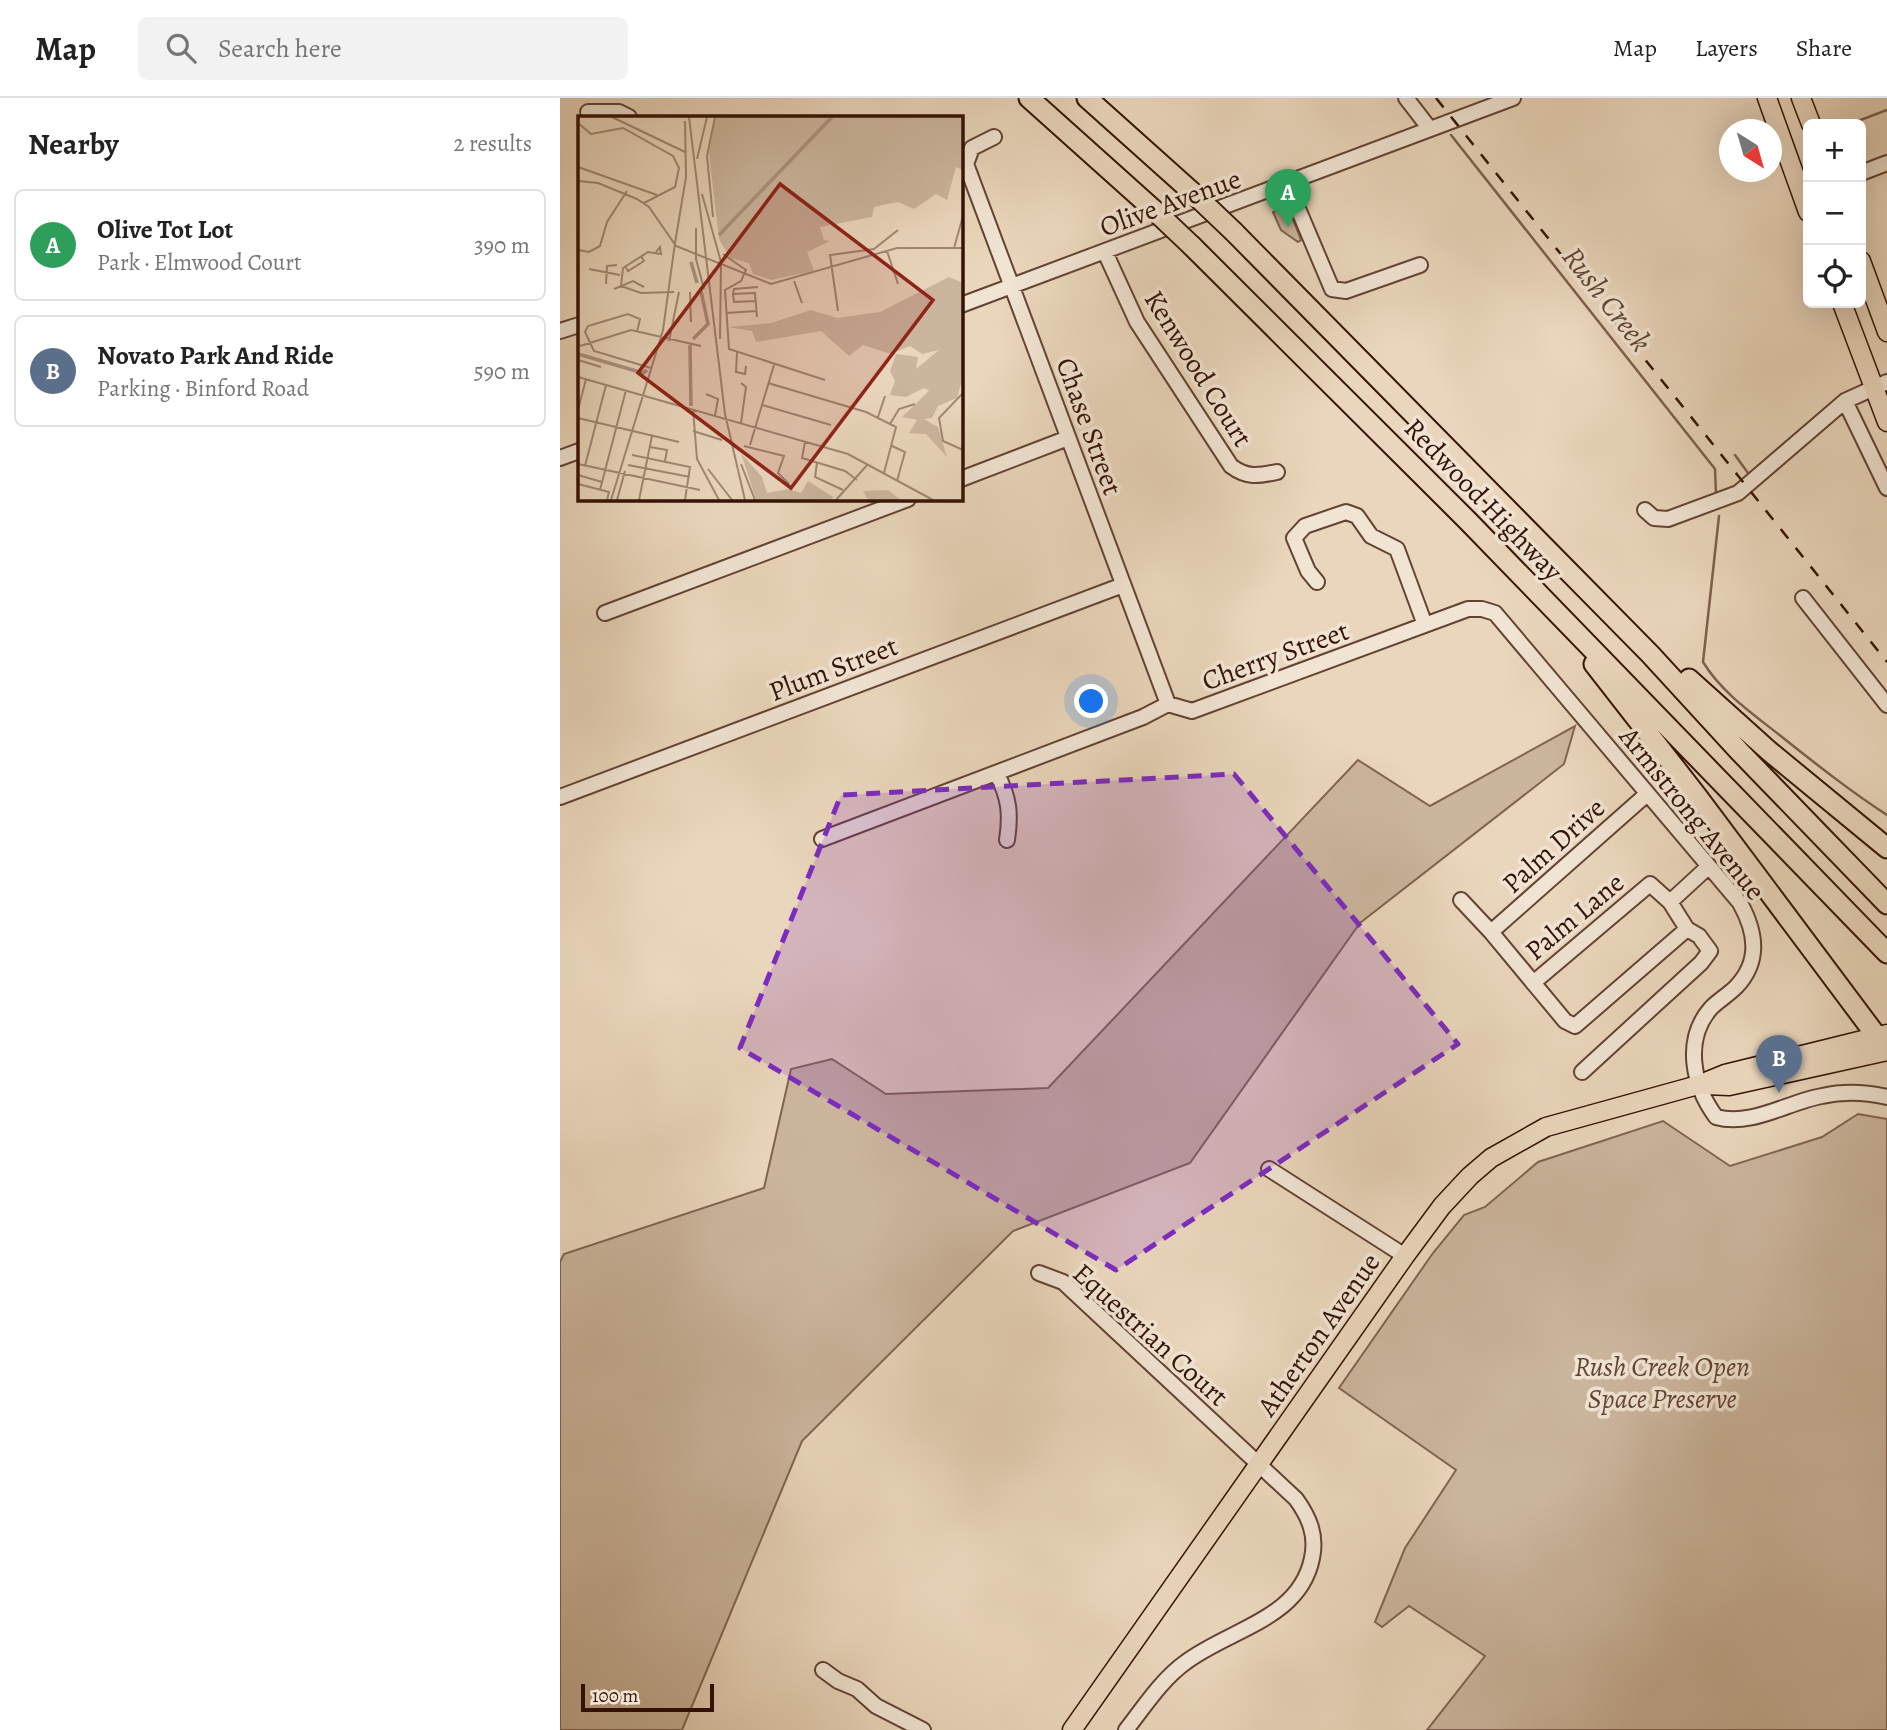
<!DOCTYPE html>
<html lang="en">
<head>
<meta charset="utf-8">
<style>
	body { margin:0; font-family:Alegreya,serif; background:#f2f2f2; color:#222 }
	.controls { position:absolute; right:21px; top:21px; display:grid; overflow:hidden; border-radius:10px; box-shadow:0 7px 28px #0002 }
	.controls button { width:63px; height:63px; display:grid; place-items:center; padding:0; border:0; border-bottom:2px solid #e0e0e0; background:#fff; color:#222; font:35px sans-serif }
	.compass { position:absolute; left:1159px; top:21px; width:63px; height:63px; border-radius:50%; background:#fff; box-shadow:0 7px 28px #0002; rotate:143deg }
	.scale { position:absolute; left:21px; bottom:18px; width:133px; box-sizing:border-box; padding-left:7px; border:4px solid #341205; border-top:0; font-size:19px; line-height:24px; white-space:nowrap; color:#341205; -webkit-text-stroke:5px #f1e4d3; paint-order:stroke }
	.you { position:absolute; left:532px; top:604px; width:24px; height:24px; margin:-18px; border:5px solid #fff; border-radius:50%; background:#1a73e8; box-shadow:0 0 0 10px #1a73e833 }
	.badge { display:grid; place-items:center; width:46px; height:46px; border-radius:50%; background:#111827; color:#fff; font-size:23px; font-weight:700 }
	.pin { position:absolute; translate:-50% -58px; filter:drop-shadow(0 2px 4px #0008) }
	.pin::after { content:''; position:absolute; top:37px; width:24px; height:21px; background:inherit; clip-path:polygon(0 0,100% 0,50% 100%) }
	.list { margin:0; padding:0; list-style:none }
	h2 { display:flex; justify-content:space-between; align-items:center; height:91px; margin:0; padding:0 28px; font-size:30px }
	h2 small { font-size:23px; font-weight:400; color:#767676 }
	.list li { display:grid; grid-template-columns:46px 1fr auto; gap:21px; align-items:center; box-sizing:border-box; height:112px; margin:0 14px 14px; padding:0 14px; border:2px solid #e0e0e0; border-radius:10px }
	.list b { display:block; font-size:26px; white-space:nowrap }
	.list p { margin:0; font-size:23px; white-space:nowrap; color:#767676 }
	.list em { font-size:23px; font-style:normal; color:#767676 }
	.icon { flex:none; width:38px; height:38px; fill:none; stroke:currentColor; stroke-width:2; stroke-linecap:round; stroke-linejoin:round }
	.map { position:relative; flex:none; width:1327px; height:1632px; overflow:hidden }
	header { display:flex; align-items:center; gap:42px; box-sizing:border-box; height:98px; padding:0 35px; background:#fff; border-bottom:2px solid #e0e0e0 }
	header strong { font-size:33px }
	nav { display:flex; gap:38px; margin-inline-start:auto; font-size:24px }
	.search { width:490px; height:63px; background:#f2f2f2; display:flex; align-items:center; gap:18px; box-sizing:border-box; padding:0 24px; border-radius:10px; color:#767676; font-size:26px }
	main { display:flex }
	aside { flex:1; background:#fff }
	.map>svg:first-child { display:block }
	.green { fill:#cbb59d; stroke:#806451; stroke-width:2 }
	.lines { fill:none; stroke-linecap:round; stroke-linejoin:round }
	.stream { stroke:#7c5f4e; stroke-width:2.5 }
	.minor-casing { stroke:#624333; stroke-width:18 }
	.major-casing { stroke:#341205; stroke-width:21 }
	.highway-casing { stroke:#341205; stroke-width:23 }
	.minor { stroke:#f1e4d3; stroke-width:14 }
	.major { stroke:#ead6bc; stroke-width:18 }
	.highway { stroke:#ead6bc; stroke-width:19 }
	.rail { stroke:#341205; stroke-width:2.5; stroke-dasharray:12 12; stroke-linecap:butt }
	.highway-bridge-casing { stroke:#341205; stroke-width:23; stroke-linecap:butt }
	.highway-bridge { stroke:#ead6bc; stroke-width:19 }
	.marked { fill:#7b2cbf; fill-opacity:0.2; stroke:#7b2cbf; stroke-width:5; stroke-dasharray:14 9; stroke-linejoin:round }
	.labels { text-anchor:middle; stroke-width:7; stroke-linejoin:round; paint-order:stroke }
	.street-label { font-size:28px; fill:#341205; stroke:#f1e4d3 }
	.park-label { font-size:28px; font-style:italic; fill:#614333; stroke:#f1e4d3 }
	.water-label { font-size:30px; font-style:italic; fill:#644635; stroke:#f1e4d3 }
	.inset-river { fill:none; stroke:#ac937e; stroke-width:3.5 }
	.inset-road { fill:none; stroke:#a18873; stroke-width:2 }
	.view { fill:#8f2418; fill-opacity:0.15; stroke:#8f2418; stroke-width:3.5 }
	.inset-edge { fill:none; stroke:#341205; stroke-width:3.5 }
</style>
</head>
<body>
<header>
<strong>Map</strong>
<div class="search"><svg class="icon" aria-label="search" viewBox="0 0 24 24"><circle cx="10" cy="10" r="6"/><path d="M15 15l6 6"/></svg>Search here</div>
<nav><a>Map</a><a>Layers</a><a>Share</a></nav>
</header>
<main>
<aside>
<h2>Nearby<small>2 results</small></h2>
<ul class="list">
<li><span class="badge" style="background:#2e9e5b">A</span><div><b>Olive Tot Lot</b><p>Park · Elmwood Court</p></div><em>390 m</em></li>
<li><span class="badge" style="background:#5c6f8a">B</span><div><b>Novato Park And Ride</b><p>Parking · Binford Road</p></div><em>590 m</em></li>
</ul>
</aside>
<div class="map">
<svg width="1327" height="1632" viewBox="0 0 1327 1632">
	<rect width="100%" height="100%" fill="#ead6bc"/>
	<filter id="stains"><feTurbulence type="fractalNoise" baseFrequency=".00286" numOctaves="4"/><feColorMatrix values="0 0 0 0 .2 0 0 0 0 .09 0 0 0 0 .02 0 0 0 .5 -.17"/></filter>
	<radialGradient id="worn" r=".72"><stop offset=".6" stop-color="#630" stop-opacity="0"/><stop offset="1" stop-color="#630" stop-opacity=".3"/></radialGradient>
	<!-- green -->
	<path class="green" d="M 728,109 L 741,142 L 738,144 L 721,132 L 713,114 Z
		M 1015,628 L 1004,666 L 800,825 L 630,1065 L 453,1133 L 242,1343 L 122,1632 L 0,1632 L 0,1164 L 4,1156 L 204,1090 L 231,971 L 272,961 L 326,996 L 488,990 L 798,662 L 870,708 Z
		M 1298,1016 L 1327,1021 L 1327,1632 L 867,1632 L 925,1558 L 849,1508 L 822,1529 L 815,1524 L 845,1450 L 896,1372 L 779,1290 L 873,1155 L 904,1117 L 925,1109 L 978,1064 L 1103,1023 L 1170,1068 L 1262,1039 Z"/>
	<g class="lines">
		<!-- stream -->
		<path class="stream" d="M 1297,26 L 1298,23 L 1327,12
			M 891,37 L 1155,371 L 1156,396
			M 1175,357 L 1188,375
			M 1159,418 L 1143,564 C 1162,595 1193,616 1222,639 C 1256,666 1290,693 1327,717"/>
		<defs>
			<path id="minor" d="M 846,0 L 870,31
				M 28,14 L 59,14 L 69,19
				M 434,39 L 412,50 L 406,66 L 608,606
				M 1301,75 L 1327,65
				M 728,87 L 772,191 L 786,193 L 860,167
				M 545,154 L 577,224 L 671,368 C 687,380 698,378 717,374
				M 401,207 L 953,0
				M 0,233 L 19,227
				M 1285,303 L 1327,390
				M 0,360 L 19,353
				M 401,381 L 508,340
				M 1085,412 L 1094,420 L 1108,421 L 1178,395 L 1285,303 L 1327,284
				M 757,484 L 748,473 L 734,440 L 745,428 L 786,414 L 797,418 L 811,438 L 837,451 L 865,527
				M 1243,500 L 1327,607
				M 45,515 L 348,401
				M 437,676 C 449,700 451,715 447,742
				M 0,699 L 563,487
				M 262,741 L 583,619 L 608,606 L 632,613 L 908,511 L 922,511 L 935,515 L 1180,805 C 1196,834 1201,863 1176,889 C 1168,897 1159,902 1151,910 C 1123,942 1133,988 1156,1019 C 1191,1029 1228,1004 1262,998 C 1284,993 1305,994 1327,999
				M 901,802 L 931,834 L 1005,923 L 1015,928 L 1127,831 L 1110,804 L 1090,786 L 973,885
				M 1110,804 L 1148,769
				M 931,834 L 1087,696
				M 1022,974 L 1141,865 L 1150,853 L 1139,838 L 1127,831
				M 709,1071 L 845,1158
				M 479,1175 L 503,1184 L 736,1401 C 749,1419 757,1437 752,1460 C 740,1521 670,1531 626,1564 C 602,1581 584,1609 566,1632
				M 263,1572 L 278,1583 L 297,1591 L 316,1608 L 363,1632"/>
			<path id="major" d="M 1207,0 L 1248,114
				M 1241,0 L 1251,26
				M 1301,163 L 1327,234
				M 1282,205 L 1327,324
				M 1145,987 L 1169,988 L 1327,953
				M 512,1632 L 845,1158 L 882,1108 L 910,1078 L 931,1060 L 986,1029 L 1138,987 L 1165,976 L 1327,936"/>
			<path id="highway" d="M 469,0 L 594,112
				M 527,0 L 632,94
				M 674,134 L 1090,556 L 1179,653 L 1327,806
				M 632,148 L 907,422 L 1327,855
				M 1034,566 L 1137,698 L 1327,952
				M 1129,581 L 1209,653 L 1327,750"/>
		</defs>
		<!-- minor casing -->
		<use href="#minor" class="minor-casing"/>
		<!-- major casing -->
		<use href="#major" class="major-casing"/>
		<!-- highway casing -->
		<use href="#highway" class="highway-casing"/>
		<!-- minor -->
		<use href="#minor" class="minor"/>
		<!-- major -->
		<use href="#major" class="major"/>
		<!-- highway -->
		<use href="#highway" class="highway"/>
		<!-- rail -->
		<path class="rail" d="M 876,0 L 1327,564"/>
		<defs>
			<path id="highway-bridge" d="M 632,94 L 674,134
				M 594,112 L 632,148"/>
		</defs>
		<!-- highway-bridge casing -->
		<use href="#highway-bridge" class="highway-bridge-casing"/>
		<!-- highway-bridge -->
		<use href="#highway-bridge" class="highway-bridge"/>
	</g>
	<!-- marked area -->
	<path class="marked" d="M 674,676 L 898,946 L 556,1172 L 180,950 L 281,697 Z"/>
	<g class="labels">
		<!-- street labels -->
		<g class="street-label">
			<text transform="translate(610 104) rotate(-20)" y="10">Olive Avenue</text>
			<text transform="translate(639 270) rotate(58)" y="10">Kenwood Court</text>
			<text transform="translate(530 328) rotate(70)" y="10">Chase Street</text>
			<text transform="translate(924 401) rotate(46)" y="10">Redwood Highway</text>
			<text transform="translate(715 557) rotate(-20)" y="10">Cherry Street</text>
			<text transform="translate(273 570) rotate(-21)" y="10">Plum Street</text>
			<text transform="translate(1133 715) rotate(51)" y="10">Armstrong Avenue</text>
			<text transform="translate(993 747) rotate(-42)" y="10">Palm Drive</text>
			<text transform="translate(1014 818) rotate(-40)" y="10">Palm Lane</text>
			<text transform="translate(591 1236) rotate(42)" y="10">Equestrian Court</text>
			<text transform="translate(758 1236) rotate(-55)" y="10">Atherton Avenue</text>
		</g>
		<!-- park labels -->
		<g class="park-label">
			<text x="1102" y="1278">Rush Creek Open<tspan x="1102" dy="32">Space Preserve</tspan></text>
		</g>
		<!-- water labels -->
		<g class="water-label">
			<text transform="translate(1047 201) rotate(52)" y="10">Rush Creek</text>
		</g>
	</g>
	<!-- overview -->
	<g transform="translate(18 18)">
		<rect width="385" height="385" fill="#ead6bc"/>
		<path d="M 137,1 L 385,1 L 385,54 L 378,51 L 369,84 L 358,78 L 336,93 L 320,86 L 304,89 L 296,91 L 294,101 L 242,111 L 246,124 L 252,125 L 229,136 L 236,155 L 193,164 L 175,158 L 171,147 L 152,142 L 141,123 L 131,38 ZM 371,161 L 385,167 L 384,264 L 379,282 L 360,290 L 354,302 L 346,303 L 360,311 L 369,341 L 348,318 L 331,317 L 339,304 L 324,301 L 351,275 L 346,272 L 328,281 L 312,279 L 317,265 L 312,255 L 318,238 L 340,241 L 338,253 L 361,234 L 344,238 L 332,230 L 313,238 L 285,229 L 271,240 L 243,215 L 178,226 L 174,215 L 150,211 L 193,207 L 233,194 L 259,202 L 302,196 ZM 163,337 L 184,361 L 189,377 L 211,373 L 223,377 L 230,365 L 255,381 L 254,384 L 178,384 ZM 310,374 L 323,384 L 290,384 L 285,375 Z" fill="#cbb59d"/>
		<path class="inset-river" d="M 141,119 L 254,1M 113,146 L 119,167M 115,223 L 130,208 L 123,175M 112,229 L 113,290M 0,238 L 65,257 L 69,254"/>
		<path class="inset-road" d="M 34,1 L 107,36M 111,1 L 147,298 L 167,384M 0,7 L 13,18 L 45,12 L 95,40 L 101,52 L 97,71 L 66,87M 119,43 L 129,1M 0,51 L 79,79M 0,65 L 20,67 L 59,83 L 71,91 L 98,130 L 193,168 L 319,132 L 385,132M 124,78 L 143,146 L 142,223M 135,101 L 129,40 L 137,1M 118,112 L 118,143 L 126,173M 97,127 L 108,61 L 107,5M 376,132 L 385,100M 0,134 L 11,136 L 22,130 L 29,106 L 49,75M 309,135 L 320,168M 78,136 L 82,131 L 83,138 L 70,136 L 45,152 L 43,170 L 63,177 L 96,176M 145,138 L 168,154 L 163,165 L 147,174 L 151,233 L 247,264M 47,150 L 50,155 L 66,145 L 63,140M 11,153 L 42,159M 216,165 L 224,187M 28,168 L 29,150 L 39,149M 36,173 L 55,165 L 66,171M 112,176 L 113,206M 155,178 L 156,173 L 180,171M 178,185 L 156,186 L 155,178 L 177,177 L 177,178 L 179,201M 260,195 L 252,139 L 296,133 L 320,114M 148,197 L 178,195M 59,216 L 62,203 L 50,198 L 10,210 L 7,216 L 16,235 L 73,252M 91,225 L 101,176M 2,230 L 53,214 L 123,230M 159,236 L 158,256 L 167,258 L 168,250M 0,244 L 23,251M 0,261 L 270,338 L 355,384M 163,267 L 168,271 L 163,307M 190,267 L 288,296 L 318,311 L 306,357M 385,277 L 361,302 L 365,325 L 385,334M 128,278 L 140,283 L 137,299M 184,289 L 253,309M 115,293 L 119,343 L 141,384M 0,294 L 8,263M 300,301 L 307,280M 0,302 L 101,326M 312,308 L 321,293 L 337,288M 115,315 L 144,324M 227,326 L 224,342 L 267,355 L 279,364M 172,329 L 196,249M 166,330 L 206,340 L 200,357 L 211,368M 314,330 L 327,336 L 319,365M 72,331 L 89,334 L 87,345M 54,339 L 112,351 L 107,384M 239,347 L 237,361 L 265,374M 0,348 L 122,374M 163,348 L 177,384M 50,349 L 112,361M 7,350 L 28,269M 130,353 L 154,384M 0,359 L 24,366M 0,368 L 31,376 L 29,384M 22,374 L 48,274M 33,384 L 85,214 L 97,127M 39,384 L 47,355M 61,384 L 74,320M 258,384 L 290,348"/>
		<path class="view" d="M 202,68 L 355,184 L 213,372 L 60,257 Z"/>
		<rect width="385" height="385" class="inset-edge"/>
	</g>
	<rect width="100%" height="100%" filter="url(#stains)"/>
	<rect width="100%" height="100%" fill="url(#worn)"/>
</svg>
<div class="controls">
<button>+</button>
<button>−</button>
<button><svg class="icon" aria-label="locate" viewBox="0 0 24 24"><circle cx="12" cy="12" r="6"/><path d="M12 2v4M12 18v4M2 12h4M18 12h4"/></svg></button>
</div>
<svg class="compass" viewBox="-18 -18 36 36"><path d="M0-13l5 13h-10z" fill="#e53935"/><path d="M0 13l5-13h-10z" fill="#767676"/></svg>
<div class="scale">100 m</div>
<div class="you"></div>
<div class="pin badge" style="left:728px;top:129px;background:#2e9e5b">A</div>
<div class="pin badge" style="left:1219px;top:995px;background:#5c6f8a">B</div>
</div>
</main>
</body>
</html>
